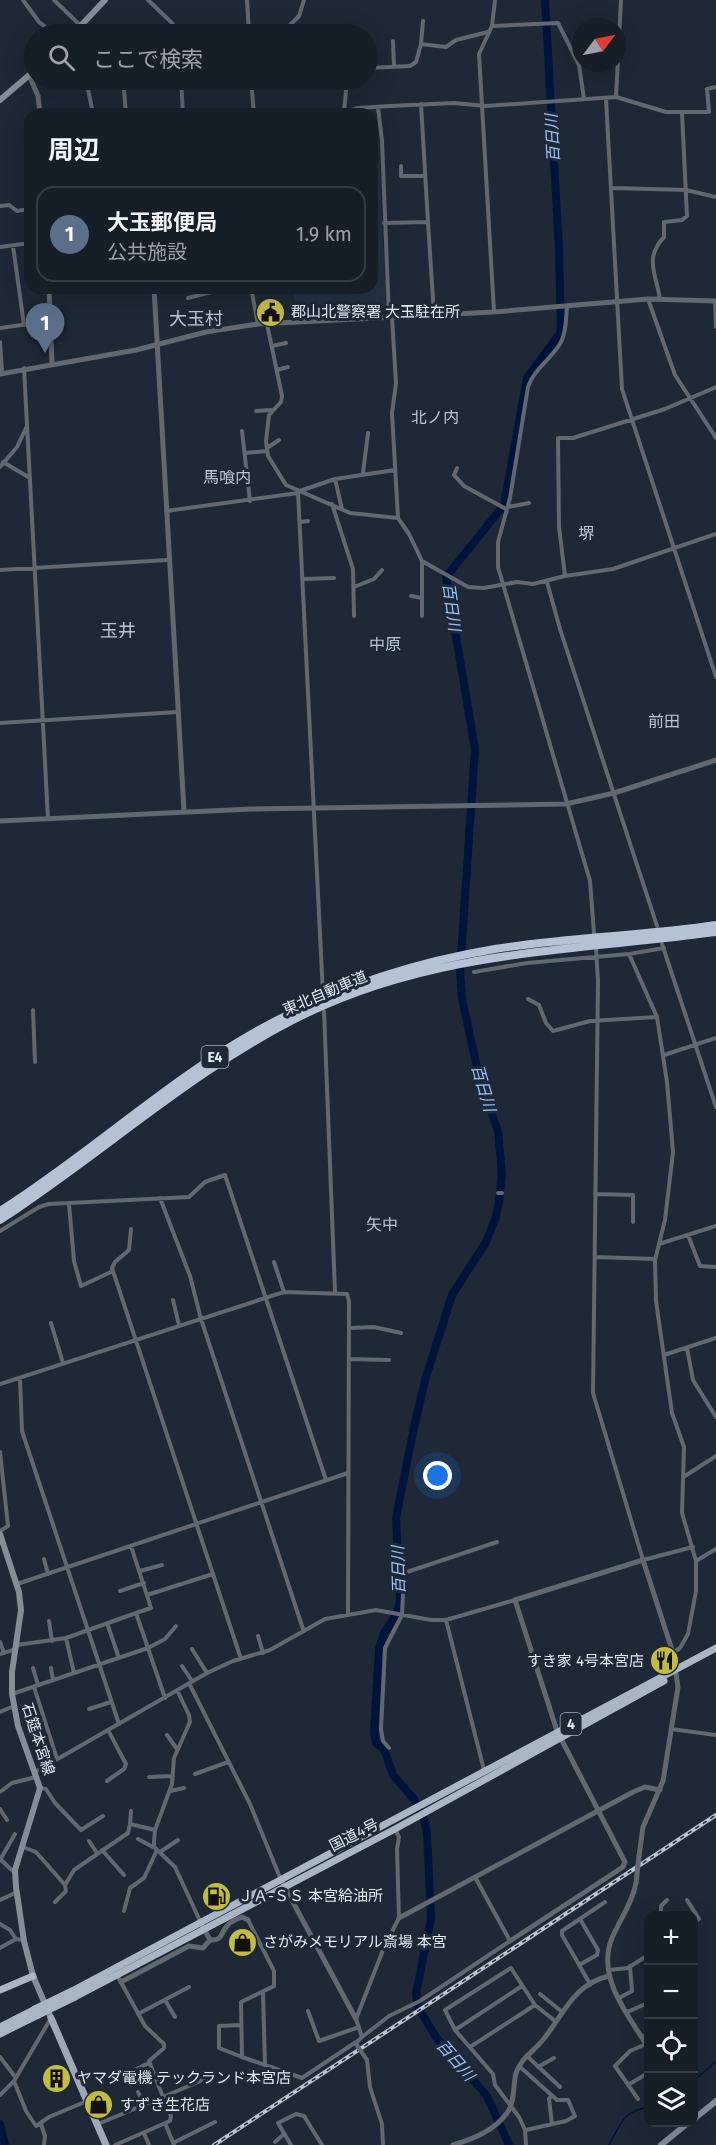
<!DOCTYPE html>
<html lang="ja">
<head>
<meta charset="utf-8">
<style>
	body { margin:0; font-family:"Fira Sans","Noto Sans JP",sans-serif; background:#232b34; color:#f1f3f6 }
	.controls { position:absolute; right:18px; bottom:18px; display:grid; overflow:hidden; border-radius:12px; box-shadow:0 6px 24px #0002 }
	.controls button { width:54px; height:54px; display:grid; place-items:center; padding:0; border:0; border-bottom:2px solid #353c45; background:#161e28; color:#f1f3f6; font:30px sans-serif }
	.compass { position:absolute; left:572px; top:18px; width:54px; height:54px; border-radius:50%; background:#161e28; box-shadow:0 6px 24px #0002; rotate:58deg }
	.you { position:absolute; left:438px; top:1476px; width:21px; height:21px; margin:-15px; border:4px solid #fff; border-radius:50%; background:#1a73e8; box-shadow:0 0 0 9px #1a73e833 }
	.badge { display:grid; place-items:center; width:39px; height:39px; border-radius:50%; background:#ea580c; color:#fff; font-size:20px; font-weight:700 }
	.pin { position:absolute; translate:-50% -50px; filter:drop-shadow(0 2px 3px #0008) }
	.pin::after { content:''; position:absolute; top:32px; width:21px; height:18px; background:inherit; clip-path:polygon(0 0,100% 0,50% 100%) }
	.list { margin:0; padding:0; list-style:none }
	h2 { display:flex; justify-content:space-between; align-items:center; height:78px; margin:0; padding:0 24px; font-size:26px }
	h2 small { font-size:20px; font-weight:400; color:#9ea2a8 }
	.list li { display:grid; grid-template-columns:39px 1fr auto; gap:18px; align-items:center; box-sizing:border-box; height:96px; margin:0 12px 12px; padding:0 12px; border:2px solid #353c45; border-radius:18px }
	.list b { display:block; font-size:22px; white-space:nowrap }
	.list p { margin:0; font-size:20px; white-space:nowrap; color:#9ea2a8 }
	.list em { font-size:20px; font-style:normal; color:#9ea2a8 }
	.icon { flex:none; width:33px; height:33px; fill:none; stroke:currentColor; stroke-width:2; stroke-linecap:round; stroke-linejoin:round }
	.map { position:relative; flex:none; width:716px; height:2145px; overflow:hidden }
	.search { position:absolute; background:#161e28; box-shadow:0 6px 24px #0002; left:24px; top:24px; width:354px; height:66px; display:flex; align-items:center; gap:15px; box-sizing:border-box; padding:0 21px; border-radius:33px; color:#9ea2a8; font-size:22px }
	.panel { position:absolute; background:#161e28; box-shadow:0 6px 24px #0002; left:24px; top:108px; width:354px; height:186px; border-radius:18px }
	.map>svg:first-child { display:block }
	.built { fill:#233144 }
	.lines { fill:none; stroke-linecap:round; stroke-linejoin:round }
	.stream { stroke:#00143b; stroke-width:1.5 }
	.river { stroke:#00143b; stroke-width:8 }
	.minor { stroke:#636870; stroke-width:4 }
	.tertiary { stroke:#636870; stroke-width:5 }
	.secondary { stroke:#848d98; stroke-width:6 }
	.primary { stroke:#9ea9b8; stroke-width:7 }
	.trunk { stroke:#aab6c6; stroke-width:7 }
	.motorway { stroke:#b5c2d5; stroke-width:8 }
	.rail-casing { stroke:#bdc4cf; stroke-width:4 }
	.rail { stroke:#1e2836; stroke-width:1.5; stroke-dasharray:4.5; stroke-linecap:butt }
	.minor-bridge { stroke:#636870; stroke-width:4 }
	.tertiary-bridge { stroke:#636870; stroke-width:5 }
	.trunk-bridge { stroke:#aab6c6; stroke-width:7 }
	.labels { text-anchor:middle; stroke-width:6; stroke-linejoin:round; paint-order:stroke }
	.shield { fill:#1e2836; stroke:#a8afba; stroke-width:1.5 }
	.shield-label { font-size:14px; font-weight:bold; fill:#e3e9f3 }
	.poi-label { font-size:15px; fill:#e3e9f3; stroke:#1e2836; text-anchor:start }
	.street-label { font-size:15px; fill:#e3e9f3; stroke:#1e2836 }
	.water-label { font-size:16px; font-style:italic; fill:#9cc3fb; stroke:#1e2836 }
	.neighbourhood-label { font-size:16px; fill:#b8c5d7; stroke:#1e2836 }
	.quarter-label { font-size:18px; fill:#b8c5d7; stroke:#1e2836 }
</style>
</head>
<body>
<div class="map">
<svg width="716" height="2145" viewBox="0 0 716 2145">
	<rect width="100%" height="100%" fill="#1e2836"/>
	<!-- built -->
	<path class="built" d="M 372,163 L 379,163 L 386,312 L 297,318 L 293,288 L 372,288 Z"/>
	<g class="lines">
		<!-- stream -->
		<path class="stream" d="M 694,2081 L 716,2061
			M 609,2145 C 621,2124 622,2112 648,2107"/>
		<!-- river -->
		<path class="river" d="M 0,2124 L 5,2145
			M 509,2145 L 487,2096 L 436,2037 L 418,2007 L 416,1994 L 431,1918 L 427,1834 L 424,1819 L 414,1799 L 393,1775 L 384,1749 L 376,1743 L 374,1732 L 379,1649 L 384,1633 L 396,1615 L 400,1601 L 396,1518 L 414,1427 L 426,1377 L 452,1295 L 486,1242 L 496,1217 L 499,1201 L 502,1174 L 498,1131 L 480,1081 L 462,999 L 460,971 L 475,749 L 446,577 L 504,505 L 527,378 L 561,332 L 559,249 L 545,0"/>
		<!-- minor -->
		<path class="minor" d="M 23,0 L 39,22 L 54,34
			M 54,0 L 81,26
			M 148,0 L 172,23 L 179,34
			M 247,0 L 249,34
			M 492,26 L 558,23 L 579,65 L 584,99
			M 281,34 L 299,16 L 304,0
			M 393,41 L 394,67
			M 421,44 L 423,21
			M 368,68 L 410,66 L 416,62 L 421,44 L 446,47 L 456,40 L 488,32
			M 78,80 L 88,89 L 93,114
			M 181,80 L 183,114
			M 251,80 L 254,114
			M 124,90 L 126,114
			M 616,97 L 621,0
			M 606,99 L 622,389 L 716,677
			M 421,104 L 428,222
			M 378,107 L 382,141 L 389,317
			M 344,112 L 347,80
			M 285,114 L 322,114
			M 340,114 L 358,108 L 390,106 L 454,103 L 486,106 L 616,97 L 666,112 L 709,112 L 707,89 L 716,87
			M 401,166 L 401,176 L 425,176
			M 612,188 L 686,190 L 716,197
			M 0,206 L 9,205 L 17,211 L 30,209
			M 384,223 L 428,222 L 434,315
			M 28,224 L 30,224
			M 13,246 L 24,325
			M 0,247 L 30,243
			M 251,288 L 258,324
			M 188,298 L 226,288
			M 648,299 L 675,375 L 716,438
			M 660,299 C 656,274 644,258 664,237 L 664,222 L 682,220 L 687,216 L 682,113
			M 715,301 L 716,327
			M 567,306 C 566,319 566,333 560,344 C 550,360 534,369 528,387 L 510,498 L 498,542 L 498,567 L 590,881 L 594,933
			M 494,312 L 479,54 L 492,26 L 495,0
			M 392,317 L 396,383 L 392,413 L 398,518 L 409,534 L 422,561 L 422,616
			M 267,324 L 282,396 L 281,402 L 269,415 L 266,441 L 268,456 L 286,485 L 350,513 L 398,518
			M 0,328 L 50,321
			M 0,342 L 2,372
			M 272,346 L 286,343
			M 24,368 L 48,819
			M 277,370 L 288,367
			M 256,411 L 271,410
			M 242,431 L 250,501
			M 267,448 L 279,440
			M 245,453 L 267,451
			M 3,462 L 30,478
			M 0,467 L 17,447 L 26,428
			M 457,468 L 454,475 L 464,486 L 506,509
			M 363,473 L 368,433
			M 335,479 L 395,470
			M 297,492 L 335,479 L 342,509
			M 298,492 L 323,994
			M 332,504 L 353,569 L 354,616
			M 508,507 L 529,503
			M 166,511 L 298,493
			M 301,522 L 308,521
			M 422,561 L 468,587 L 484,588 L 517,582 L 533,584 L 565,576 L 613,569 L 716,534
			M 0,570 L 167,560
			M 565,576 L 559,527 L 558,438 L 573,438 L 665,409 L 716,387
			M 304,579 L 334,578
			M 547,582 L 560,629 L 657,926
			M 354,587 L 374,579 L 382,570
			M 411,596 L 422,598
			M 0,723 L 178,712
			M 662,944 L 716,1107
			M 596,949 L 598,981 L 593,1393 L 643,1560 L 693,1547
			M 629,954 L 664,948
			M 474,972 L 527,963 L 629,954 L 657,1017 L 667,1082 L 673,1152 L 665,1220 L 655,1260 L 656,1301 L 672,1413 L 684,1447 L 682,1513 L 696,1561 L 696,1591 L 688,1634 L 680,1648 L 673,1653
			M 528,999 L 539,1005 L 546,1023 L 553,1031 L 590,1021 L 657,1017
			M 33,1010 L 35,1062
			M 324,1011 L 335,1292
			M 664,1055 L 716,1038
			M 498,1193 L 502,1193
			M 595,1194 L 633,1195 L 633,1222
			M 160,1198 L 190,1276 L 201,1319 L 303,1629
			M 69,1204 L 74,1261 L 81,1286 L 113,1271
			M 131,1229 L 129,1250 L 115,1262 L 112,1268 L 241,1659
			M 0,1231 L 39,1207 L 49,1204 L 189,1197 L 205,1182 L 225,1175 L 326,1480
			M 688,1235 L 700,1266 L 716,1267
			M 659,1244 L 716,1226
			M 595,1257 L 655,1259
			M 274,1262 L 284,1292
			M 173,1300 L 179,1325
			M 51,1323 L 63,1363
			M 349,1328 L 374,1327 L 401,1333
			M 687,1348 L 693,1380 L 716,1417
			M 664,1355 L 716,1338
			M 349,1359 L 389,1360
			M 20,1378 L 22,1431 L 119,1724
			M 0,1384 L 284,1292 L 347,1294 L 349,1301 L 348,1615
			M 0,1452 L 8,1526 L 0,1531
			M 685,1476 L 716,1456
			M 131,1546 L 151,1608 L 136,1613 L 165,1698
			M 44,1559 L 48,1574
			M 696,1561 L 716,1549
			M 140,1571 L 162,1565
			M 17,1584 L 348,1473
			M 120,1591 L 144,1583
			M 147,1595 L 213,1574
			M 446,1620 L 484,1770
			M 49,1621 L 52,1641
			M 107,1623 L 119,1658
			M 258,1636 L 263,1653
			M 0,1642 L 4,1653
			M 17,1645 L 66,1638 L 136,1613
			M 192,1649 L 207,1673
			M 0,1654 L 16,1649
			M 182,1666 L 192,1681
			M 33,1668 L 38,1685
			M 51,1668 L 53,1680
			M 74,1673 L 148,1648 L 165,1639 L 176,1626
			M 189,1683 L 250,1804 L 281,1880
			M 34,1687 L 57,1759
			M 177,1690 L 189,1715 L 190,1722 L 174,1758 L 172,1784 L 155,1830 L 154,1842 L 154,1847 L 175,1867 L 201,1923
			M 12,1694 L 74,1673 L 66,1638
			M 89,1709 L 111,1702
			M 0,1712 L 14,1706
			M 671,1729 L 716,1735
			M 167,1735 L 177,1749
			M 389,1748 L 383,1741 L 381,1729 L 385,1648 L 402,1615 L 404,1573 L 497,1542
			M 35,1772 L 207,1673 L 233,1661 L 270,1650 L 325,1619 L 376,1610 L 431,1620 L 446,1620 L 515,1600
			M 195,1774 L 228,1762
			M 149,1777 L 173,1776
			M 107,1781 L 124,1769 L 126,1764 L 108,1730
			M 41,1788 L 46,1789 L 55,1803 L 81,1830 L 103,1816
			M 170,1791 L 184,1788
			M 0,1792 L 12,1783 L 36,1777
			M 0,1809 L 7,1820
			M 130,1824 L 131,1811
			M 138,1839 L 153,1847
			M 89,1841 L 97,1853
			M 23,1847 L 36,1852 L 65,1885 L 74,1870 L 128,1833 L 130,1824 L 155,1830
			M 102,1850 L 124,1875
			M 160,1852 L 178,1840
			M 0,1860 L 15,1834
			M 1,1860 L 15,1873
			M 0,1900 L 17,1892
			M 687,1900 L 699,1919 L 694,1923
			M 55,1902 L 66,1891 L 65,1885
			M 124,1911 L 130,1888 L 144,1878 L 157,1850
			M 661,1916 L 661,1906 L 667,1900
			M 248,1920 L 274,1971 L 274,1986 L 241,2002 L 242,2057 L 302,2078 L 356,2042
			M 0,1924 L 10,1930 L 16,1939 L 23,1940
			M 0,1948 L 16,1939
			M 579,1965 L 597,1955 L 598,1950 L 580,1919
			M 609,1970 L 628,1968 L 648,1955
			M 590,1984 L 562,1935 L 562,1931 L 605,1902
			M 263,1993 L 265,2065
			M 540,1994 L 561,2011
			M 619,1998 L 632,1991 L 630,1966
			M 165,2000 L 175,2017
			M 308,2011 L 319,2041 L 359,2027
			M 627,2012 L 648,2003
			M 138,2014 L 189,1987
			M 241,2025 L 219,2026 L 219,2048 L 242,2057
			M 455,2030 L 522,1986
			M 362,2037 L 389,2016 L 420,2001 L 510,1941 L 475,1877
			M 642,2037 L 648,2034
			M 356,2043 L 362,2037 L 356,2019 L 385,1945 L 399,1918 L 397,1849 L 399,1837 L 395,1829
			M 470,2047 L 535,2005
			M 527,2056 L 560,2087
			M 0,2057 L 16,2078
			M 367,2060 L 370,2087 L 382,2124 L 383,2145
			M 519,2066 L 557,2100 L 568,2100 L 575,2116 L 566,2121 L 526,2130
			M 538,2067 L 554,2058
			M 130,2072 L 149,2063
			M 14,2081 L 26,2111 L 36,2126 L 49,2117 L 87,2101
			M 628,2085 L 648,2073
			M 138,2092 L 144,2105
			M 0,2095 L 14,2081 L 51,2018
			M 552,2095 L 549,2099 L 552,2124
			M 638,2099 L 615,2066 L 630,2051 L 646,2044
			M 165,2123 L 174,2145
			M 41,2124 L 45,2136 L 44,2145
			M 98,2124 L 163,2097 L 149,2061 L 164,2048 L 164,2044 L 145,2026 L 117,1975
			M 144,2133 L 149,2145
			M 275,2142 L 284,2134
			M 173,2143 L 215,2122
			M 115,2145 L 170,2121 L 171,2116 L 163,2097 L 205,2079
			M 291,2145 L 278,2123 L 296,2114 L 304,2116 L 322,2145
			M 526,2145 L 525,2130 L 519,2117 L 495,2085 L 493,2074 L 455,2030 L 445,2010 L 511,1968 L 535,2005 L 555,2021"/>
		<!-- tertiary -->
		<path class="tertiary" d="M 29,75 L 38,96 L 40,114
			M 49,288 L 52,363
			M 154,288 L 184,811
			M 0,374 L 136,350 L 206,332 L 258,324 L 494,312 L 648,299 L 716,301
			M 0,821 L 251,809 L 566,804 L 614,793 L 716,760
			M 281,1880 L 356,2019
			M 636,1883 C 632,1904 620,1919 612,1938 C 596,1977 628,2015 648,2047
			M 399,1918 L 633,1792 L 645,1787 L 660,1790
			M 201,1923 L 210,1940 C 224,1941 220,1932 228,1925 C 231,1921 238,1919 242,1917 L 248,1920
			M 510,1941 L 623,1867 L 625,1862 L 557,1731 L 515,1600 L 643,1560 L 673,1653 L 678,1687 L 663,1781 L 643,1827 L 639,1856
			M 121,1982 L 189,1946 L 203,1948 L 210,1940
			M 453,2145 C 473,2139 494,2131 507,2113 C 515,2103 513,2084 516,2073 C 521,2058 533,2052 542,2041 C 563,2016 573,1984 609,1976"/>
		<!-- secondary -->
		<path class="secondary" d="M 73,34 L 105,0
			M 0,100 L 34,71
			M 0,1534 L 19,1592 L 21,1610 L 12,1672 L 12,1694 L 18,1726 L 40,1788 L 15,1870 L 16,1887 L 24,1941 L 33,1976 L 51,2018
			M 694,2119 L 716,2101
			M 661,2145 L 689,2122"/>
		<!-- primary -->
		<path class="primary" d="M 51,2018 L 106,2145"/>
		<!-- trunk -->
		<path class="trunk" d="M 0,1990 L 33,1976
			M 72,1991 L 716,1648
			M 75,1997 L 395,1829 L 664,1681
			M 0,2027 L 35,2009
			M 0,2034 L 38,2015"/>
		<!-- motorway -->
		<path class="motorway" d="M 0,1211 C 92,1153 172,1076 268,1025 C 339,987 416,962 495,949 C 568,937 643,936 716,925
			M 0,1220 C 103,1153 194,1068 305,1014 C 437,950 574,951 716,932"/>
		<defs>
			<path id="rail" d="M 214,2145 L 716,1815"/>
		</defs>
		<!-- rail casing -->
		<use href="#rail" class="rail-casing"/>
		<!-- rail -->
		<use href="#rail" class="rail"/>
		<!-- minor-bridge -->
		<path class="minor-bridge" d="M 356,2044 L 367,2060"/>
		<!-- tertiary-bridge -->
		<path class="tertiary-bridge" d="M 636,1883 L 639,1856"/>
		<!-- trunk-bridge -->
		<path class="trunk-bridge" d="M 35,2009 L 72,1991
			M 38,2015 L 75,1997"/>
	</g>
	<!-- icons -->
	<defs>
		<symbol id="civic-disc" viewBox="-11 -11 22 22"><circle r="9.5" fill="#c2bd3f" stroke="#1e2836"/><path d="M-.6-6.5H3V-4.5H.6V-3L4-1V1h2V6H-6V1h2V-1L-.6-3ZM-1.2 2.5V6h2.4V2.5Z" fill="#111"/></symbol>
		<symbol id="restaurant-disc" viewBox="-11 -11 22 22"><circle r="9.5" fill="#c2bd3f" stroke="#1e2836"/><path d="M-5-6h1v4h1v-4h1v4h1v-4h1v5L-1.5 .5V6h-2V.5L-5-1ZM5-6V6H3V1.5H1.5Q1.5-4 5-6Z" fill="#111"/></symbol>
		<symbol id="fuel-disc" viewBox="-11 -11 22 22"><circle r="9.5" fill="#c2bd3f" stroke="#1e2836"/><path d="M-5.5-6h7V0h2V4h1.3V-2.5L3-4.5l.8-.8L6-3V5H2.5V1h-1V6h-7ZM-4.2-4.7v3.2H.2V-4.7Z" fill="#111"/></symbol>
		<symbol id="shop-disc" viewBox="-11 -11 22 22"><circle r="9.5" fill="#c2bd3f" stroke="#1e2836"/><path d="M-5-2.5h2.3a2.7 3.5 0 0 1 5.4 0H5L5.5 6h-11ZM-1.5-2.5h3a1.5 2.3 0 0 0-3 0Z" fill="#111"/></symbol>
		<symbol id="building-disc" viewBox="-11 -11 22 22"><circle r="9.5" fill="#c2bd3f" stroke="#1e2836"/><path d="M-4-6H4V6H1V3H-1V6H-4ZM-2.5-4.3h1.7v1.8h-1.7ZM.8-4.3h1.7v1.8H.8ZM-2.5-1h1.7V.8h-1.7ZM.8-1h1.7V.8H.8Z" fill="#111"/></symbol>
	</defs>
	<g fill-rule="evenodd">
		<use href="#civic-disc" x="254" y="296" width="33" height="33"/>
		<use href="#restaurant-disc" x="648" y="1644" width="33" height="33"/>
		<use href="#fuel-disc" x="200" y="1880" width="33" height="33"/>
		<use href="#shop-disc" x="226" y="1926" width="33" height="33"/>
		<use href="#building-disc" x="40" y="2062" width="33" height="33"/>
		<use href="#shop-disc" x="82" y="2088" width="33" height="33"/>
	</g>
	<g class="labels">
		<!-- shield labels -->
		<g class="shield">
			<rect x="201.5" y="1046" width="27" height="22" rx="4.5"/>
			<rect x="560.5" y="1713" width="21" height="22" rx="4.5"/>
		</g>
		<g class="shield-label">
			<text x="215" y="1062">E4</text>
			<text x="571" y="1729">4</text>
		</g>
		<!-- poi labels -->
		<g class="poi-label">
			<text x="291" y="317">郡山北警察署 大玉駐在所</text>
			<text x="644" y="1666" text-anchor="end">すき家 4号本宮店</text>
			<text x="238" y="1901">ＪＡ-ＳＳ 本宮給油所</text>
			<text x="263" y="1947">さがみメモリアル斎場 本宮</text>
			<text x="77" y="2083">ヤマダ電機 テックランド本宮店</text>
			<text x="120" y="2110">すずき生花店</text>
		</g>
		<!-- street labels -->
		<g class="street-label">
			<text transform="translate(325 993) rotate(-23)" y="5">東北自動車道</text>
			<text transform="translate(38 1739) rotate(72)" y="5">石筵本宮線</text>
			<text transform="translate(354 1835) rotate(-27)" y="5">国道4号</text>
		</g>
		<!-- water labels -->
		<g class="water-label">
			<text transform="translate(552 138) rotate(-93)" y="6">百日川</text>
			<text transform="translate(452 607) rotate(82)" y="6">百日川</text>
			<text transform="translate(484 1088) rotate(74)" y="6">百日川</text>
			<text transform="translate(398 1570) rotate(-92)" y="6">百日川</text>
			<text transform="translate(456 2060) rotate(49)" y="6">百日川</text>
		</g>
		<!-- neighbourhood labels -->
		<g class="neighbourhood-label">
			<text x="435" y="423">北ノ内</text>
			<text x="227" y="483">馬喰内</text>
			<text x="586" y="539">堺</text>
			<text x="385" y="650">中原</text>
			<text x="664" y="727">前田</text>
			<text x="382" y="1230">矢中</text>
		</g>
		<!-- quarter labels -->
		<g class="quarter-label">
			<text x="196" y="325">大玉村</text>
			<text x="118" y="637">玉井</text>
		</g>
	</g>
</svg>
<div class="controls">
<button>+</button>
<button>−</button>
<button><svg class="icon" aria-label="locate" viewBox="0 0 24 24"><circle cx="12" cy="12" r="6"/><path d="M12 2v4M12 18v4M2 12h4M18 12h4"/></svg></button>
<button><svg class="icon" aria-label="layers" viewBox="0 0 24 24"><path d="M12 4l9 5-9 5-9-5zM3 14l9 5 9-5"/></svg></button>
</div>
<svg class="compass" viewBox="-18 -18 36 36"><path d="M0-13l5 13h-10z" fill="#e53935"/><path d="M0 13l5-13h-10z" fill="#9ea2a8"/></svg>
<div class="you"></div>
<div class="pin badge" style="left:45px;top:353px;background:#5c6f8a">1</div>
<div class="search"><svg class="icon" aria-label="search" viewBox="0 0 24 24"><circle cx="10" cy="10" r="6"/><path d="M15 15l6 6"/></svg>ここで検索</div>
<section class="panel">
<h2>周辺<small></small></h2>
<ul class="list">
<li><span class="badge" style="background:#5c6f8a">1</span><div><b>大玉郵便局</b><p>公共施設</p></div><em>1.9 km</em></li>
</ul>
</section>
</div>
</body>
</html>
